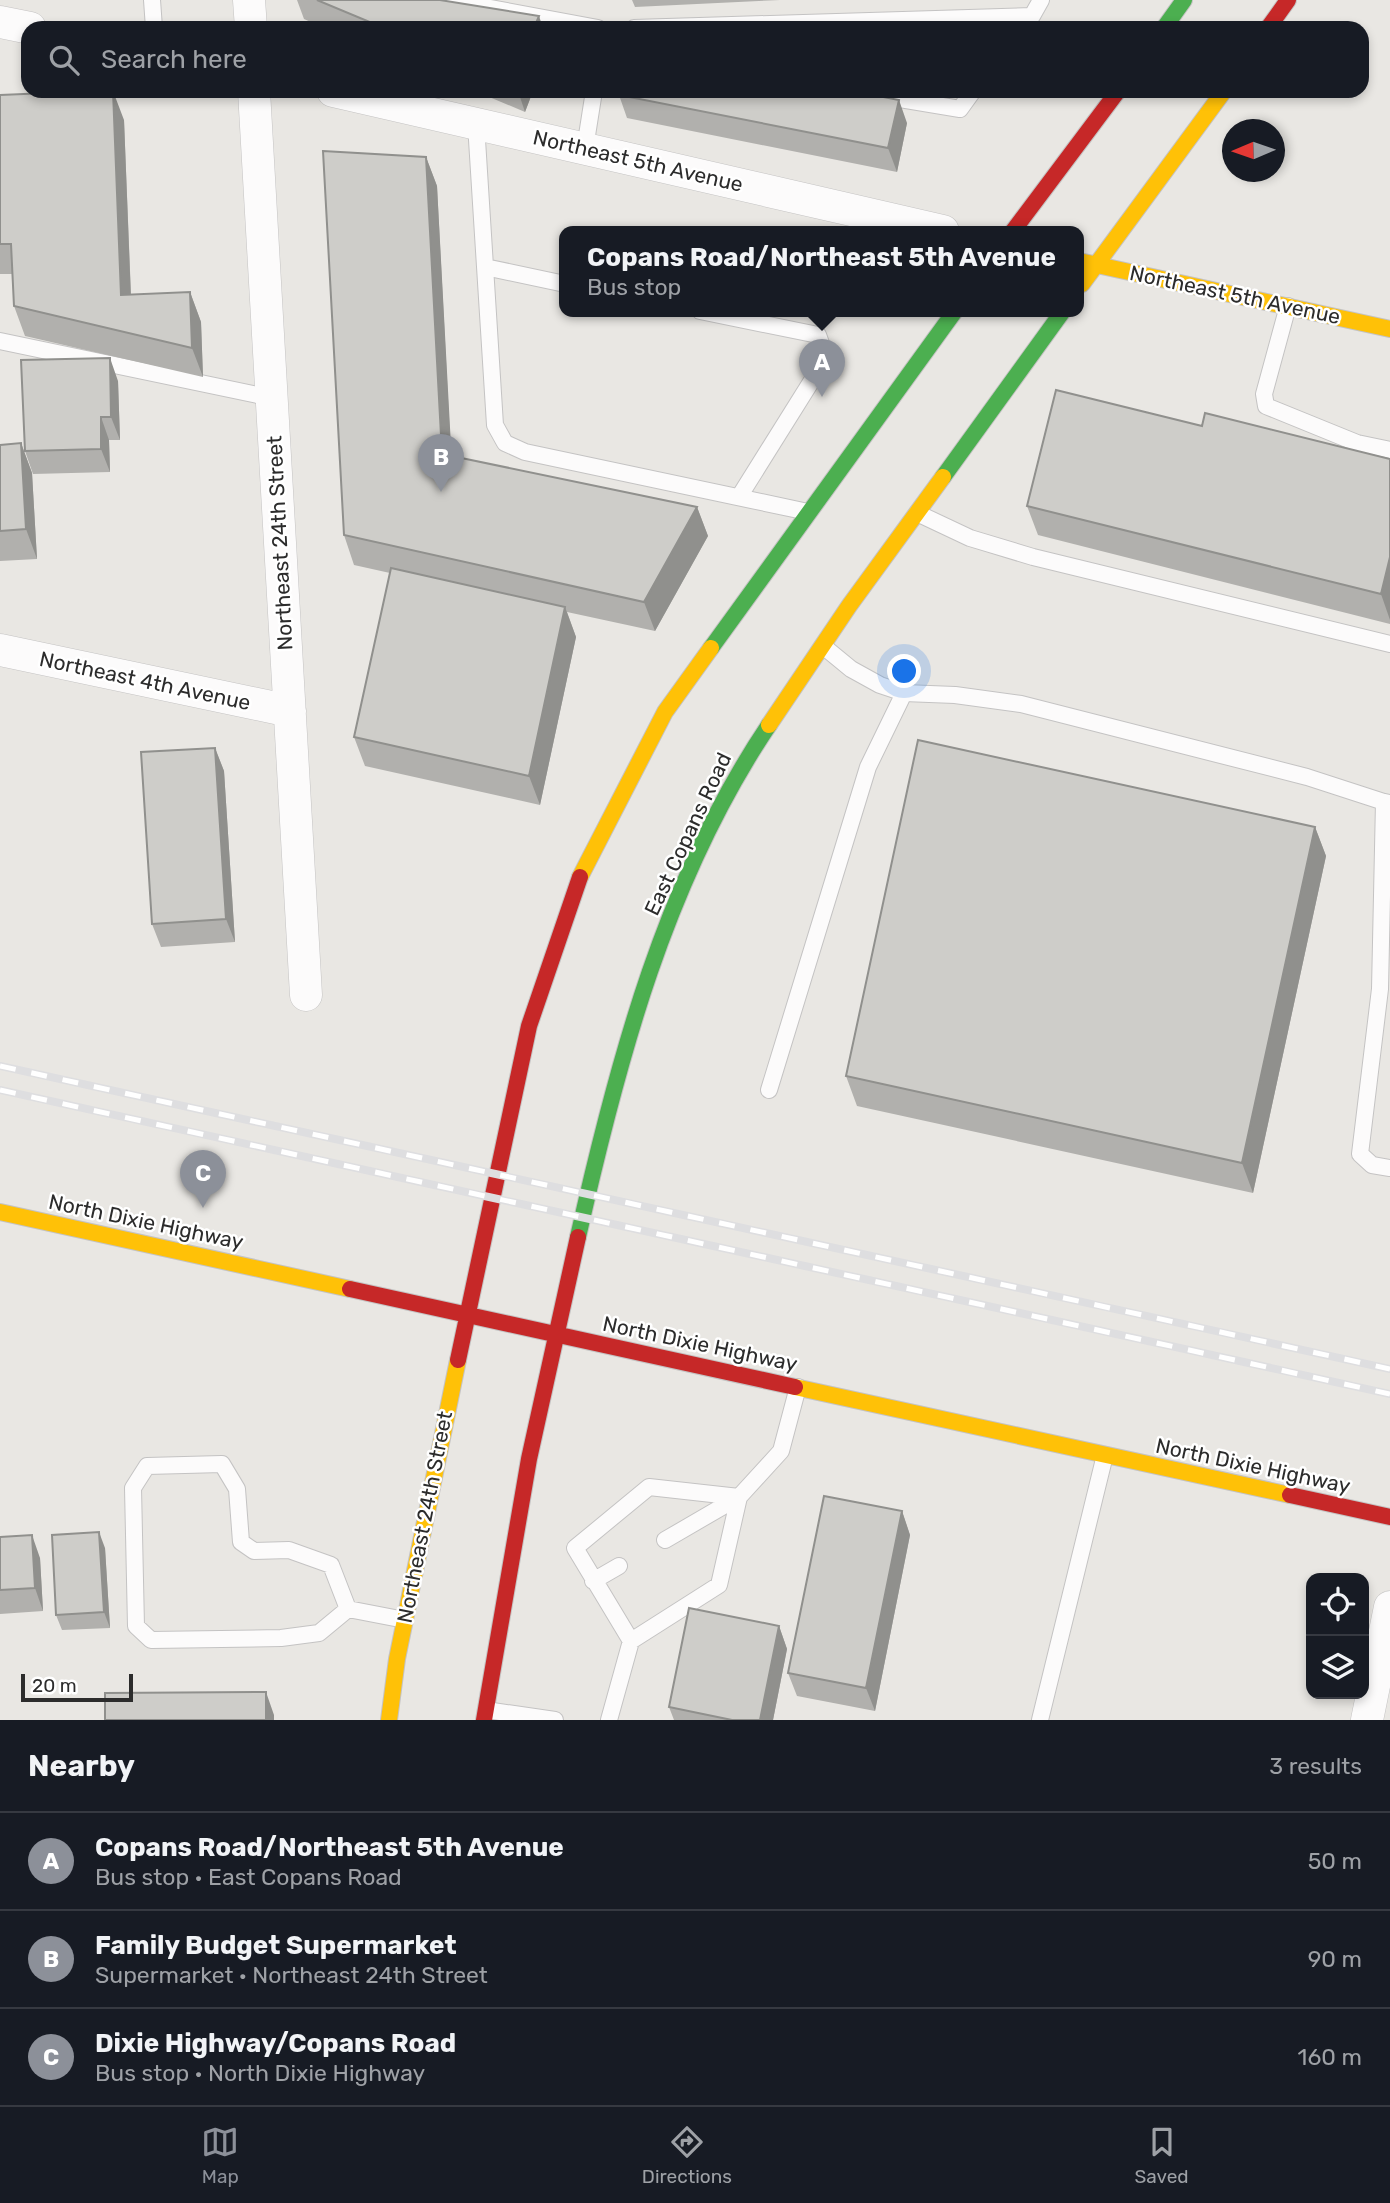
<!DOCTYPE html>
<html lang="en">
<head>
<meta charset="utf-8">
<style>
	body { margin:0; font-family:Rubik,sans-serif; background:#242831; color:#f1f3f6 }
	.controls { position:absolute; right:21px; bottom:21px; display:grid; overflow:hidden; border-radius:14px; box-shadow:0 4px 10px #0003 }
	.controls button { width:63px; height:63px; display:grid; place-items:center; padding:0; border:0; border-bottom:2px solid #363941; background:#171b24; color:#f1f3f6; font:35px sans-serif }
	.compass { position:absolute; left:1222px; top:119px; width:63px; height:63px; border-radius:50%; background:#171b24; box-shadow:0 4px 10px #0003; rotate:268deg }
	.scale { position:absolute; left:21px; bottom:18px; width:112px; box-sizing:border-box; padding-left:7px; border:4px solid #2c2c2c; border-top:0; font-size:19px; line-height:24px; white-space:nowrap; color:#2c2c2c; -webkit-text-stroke:5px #fff; paint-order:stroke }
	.you { position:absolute; left:905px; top:672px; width:24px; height:24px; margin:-18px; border:5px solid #fff; border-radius:50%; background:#1a73e8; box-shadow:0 0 0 10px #1a73e833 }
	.badge { display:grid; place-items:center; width:46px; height:46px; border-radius:50%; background:#8c9099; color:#fff; font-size:23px; font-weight:700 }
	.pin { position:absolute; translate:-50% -58px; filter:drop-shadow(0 2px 4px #0008) }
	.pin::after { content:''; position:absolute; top:37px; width:24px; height:21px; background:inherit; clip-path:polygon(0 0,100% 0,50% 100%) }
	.popup { position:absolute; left:559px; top:226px; width:525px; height:91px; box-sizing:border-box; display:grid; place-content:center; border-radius:14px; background:#171b24; filter:drop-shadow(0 2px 5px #0005); font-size:23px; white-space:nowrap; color:#9ea1a6 }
	.popup b { font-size:26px; color:#f1f3f6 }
	.popup::after { content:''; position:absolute; left:50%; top:100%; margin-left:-14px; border:14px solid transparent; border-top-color:#171b24 }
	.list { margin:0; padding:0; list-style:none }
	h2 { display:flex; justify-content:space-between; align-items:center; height:91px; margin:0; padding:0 28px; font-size:30px }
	h2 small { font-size:23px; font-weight:400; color:#9ea1a6 }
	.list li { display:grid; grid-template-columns:46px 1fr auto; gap:21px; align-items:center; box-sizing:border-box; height:98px; padding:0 28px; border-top:2px solid #363941 }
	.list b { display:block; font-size:26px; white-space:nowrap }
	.list p { margin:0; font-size:23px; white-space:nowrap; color:#9ea1a6 }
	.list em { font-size:23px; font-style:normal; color:#9ea1a6 }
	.icon { flex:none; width:38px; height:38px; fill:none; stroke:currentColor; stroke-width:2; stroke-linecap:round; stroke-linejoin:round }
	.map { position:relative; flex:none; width:1390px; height:1720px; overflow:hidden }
	.search { position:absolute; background:#171b24; box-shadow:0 4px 10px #0003; left:21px; right:21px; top:21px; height:77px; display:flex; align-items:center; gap:18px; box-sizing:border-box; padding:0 24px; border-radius:21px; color:#9ea1a6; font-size:26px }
	.sheet { height:385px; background:#171b24 }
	nav { display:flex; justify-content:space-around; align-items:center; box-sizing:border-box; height:98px; border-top:2px solid #363941; background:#171b24; font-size:19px; color:#9ea1a6 }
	nav a { display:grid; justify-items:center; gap:4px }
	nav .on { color:#8c9099 }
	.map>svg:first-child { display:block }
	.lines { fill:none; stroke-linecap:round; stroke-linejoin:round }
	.lane-casing { stroke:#c4c3c3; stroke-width:18 }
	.street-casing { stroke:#c4c3c3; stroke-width:33 }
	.fast-casing { stroke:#c4c3c3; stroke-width:18 }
	.slow-casing { stroke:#c4c3c3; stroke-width:18 }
	.jam-casing { stroke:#c4c3c3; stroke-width:18 }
	.lane { stroke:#fcfbfb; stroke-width:16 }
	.street { stroke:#fcfbfb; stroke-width:32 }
	.fast { stroke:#4caf50; stroke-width:16 }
	.slow { stroke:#ffc107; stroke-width:16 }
	.jam { stroke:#c62828; stroke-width:16 }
	.rail-casing { stroke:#dedee0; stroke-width:8 }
	.rail { stroke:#fff; stroke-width:5; stroke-dasharray:16; stroke-linecap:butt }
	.wall { fill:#b1b0ad }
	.shaded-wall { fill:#90908d }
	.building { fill:#cecdc9; stroke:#90908d; stroke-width:2 }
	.labels { text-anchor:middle; stroke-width:5; stroke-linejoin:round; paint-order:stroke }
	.street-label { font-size:21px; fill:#2c2c2c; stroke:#fff }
</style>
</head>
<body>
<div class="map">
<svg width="1390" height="1720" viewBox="0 0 1390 1720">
	<rect width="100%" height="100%" fill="#e9e7e3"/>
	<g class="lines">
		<defs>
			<path id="lane" d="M 152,0 L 154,28
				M 447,0 L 598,28
				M 634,28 L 1032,16 L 1041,0
				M 852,91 L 960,109 L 973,91
				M 476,124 L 495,425 L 505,443 L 525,452 L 808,512
				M 585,148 L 594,91
				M 485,267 L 565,284
				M 1288,306 L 1264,394 L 1266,406 L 1357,443 L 1390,450
				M 700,311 L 818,335 L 823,349 L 816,374 L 739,497
				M 0,341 L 272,398
				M 917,513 L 970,538 L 1033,557 L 1390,644
				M 823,646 L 851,669 L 880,685 L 904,693 L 955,695 L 1021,704 L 1307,777 L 1384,802
				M 1390,803 L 1384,802 L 1380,989 L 1360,1154 L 1372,1165 L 1390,1168
				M 769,1090 L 868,767 L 904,693
				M 665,1540 L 739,1497
				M 593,1581 L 619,1566
				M 348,1609 L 319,1633 L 281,1638 L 151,1640 L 136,1626 L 133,1488 L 147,1466 L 222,1464 L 237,1489 L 241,1542 L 254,1551 L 289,1550 L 331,1565 L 348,1609 L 405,1620
				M 631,1641 L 719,1585 L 739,1497
				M 486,1710 L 555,1720
				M 609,1720 L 631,1641 L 575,1548 L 649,1487 L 739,1497 L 781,1451 L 798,1387
				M 1040,1720 L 1105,1455"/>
			<path id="street" d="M 249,0 L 251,28
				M 0,22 L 30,28
				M 254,91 L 306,995
				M 333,91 L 943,231
				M 0,650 L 290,711
				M 1367,1720 L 1390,1607"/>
			<path id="fast" d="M 1164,28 L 1184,0
				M 943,477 L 1063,311
				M 711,648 L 955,311
				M 578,1237 C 618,1059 666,878 769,725"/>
			<path id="slow" d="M 1079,261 L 1390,329
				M 1082,284 L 1224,91
				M 769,725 L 849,606 L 943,477
				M 580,877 L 665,712 L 711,648
				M 0,1212 L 350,1289
				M 795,1387 L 1290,1495
				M 389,1720 L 397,1659 L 458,1360"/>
			<path id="jam" d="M 1268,28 L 1288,0
				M 1013,231 L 1118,91
				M 350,1289 L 795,1387
				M 458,1360 L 529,1026 L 580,877
				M 1290,1495 L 1390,1517
				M 484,1720 L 529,1459 L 578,1237"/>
		</defs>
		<!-- lane casing -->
		<use href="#lane" class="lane-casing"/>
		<!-- street casing -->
		<use href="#street" class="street-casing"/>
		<!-- fast casing -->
		<use href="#fast" class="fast-casing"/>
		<!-- slow casing -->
		<use href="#slow" class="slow-casing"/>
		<!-- jam casing -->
		<use href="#jam" class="jam-casing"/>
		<!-- lane -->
		<use href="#lane" class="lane"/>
		<!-- street -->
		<use href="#street" class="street"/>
		<!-- fast -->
		<use href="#fast" class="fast"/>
		<!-- slow -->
		<use href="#slow" class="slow"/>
		<!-- jam -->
		<use href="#jam" class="jam"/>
		<defs>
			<path id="rail" d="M 0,1066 L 1390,1369
				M 0,1090 L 1390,1394"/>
		</defs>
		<!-- rail casing -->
		<use href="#rail" class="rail-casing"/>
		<!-- rail -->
		<use href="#rail" class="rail"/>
	</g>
	<!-- wall -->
	<path class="wall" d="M 297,0 L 440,0 L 543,28 L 324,28 L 304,19 Z
		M 632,0 L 780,0 L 635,7 Z
		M 475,91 L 533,91 L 525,112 Z
		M 0,95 L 124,120 L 131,295 L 190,292 L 201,322 L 203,377 L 25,336 L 14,306 L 12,274 L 0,274 Z
		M 619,95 L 907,123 L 897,172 L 627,118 Z
		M 426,157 L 437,186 L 451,456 L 697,507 L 708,536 L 655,631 L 567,612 L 576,637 L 540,805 L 365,766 L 354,737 L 390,573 L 354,565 L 344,535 Z
		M 118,381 L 120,440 L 109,440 L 110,472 L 33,474 L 25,451 Z
		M 1202,426 L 1390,459 L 1390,624 L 1038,535 L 1027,506 Z
		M 21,443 L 32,473 L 37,559 L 0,561 L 0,445 Z
		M 215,748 L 224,771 L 235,942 L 161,947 L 152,924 Z
		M 1315,827 L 1326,856 L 1253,1193 L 857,1106 L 846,1076 Z
		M 902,1511 L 910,1535 L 875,1711 L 797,1696 L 788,1673 Z
		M 0,1537 L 40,1558 L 43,1611 L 0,1614 Z
		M 105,1548 L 110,1628 L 62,1630 L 56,1615 Z
		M 779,1626 L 787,1649 L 773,1720 L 674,1720 L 669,1707 Z"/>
	<!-- shaded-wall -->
	<path class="shaded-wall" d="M 539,16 L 543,28 L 534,28 Z
		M 113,91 L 124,120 L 132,325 L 121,295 Z
		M 518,91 L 533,91 L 525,112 Z
		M 899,100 L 907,123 L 897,172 L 888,148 Z
		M 426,157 L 437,186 L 453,483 L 442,454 Z
		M 190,292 L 201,322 L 203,377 L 192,348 Z
		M 110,358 L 118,381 L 120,440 L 111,417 Z
		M 101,417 L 109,440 L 110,472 L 101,449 Z
		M 21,443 L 32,473 L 37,559 L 26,529 Z
		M 697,507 L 708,536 L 655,631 L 644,602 Z
		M 1390,557 L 1390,620 L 1381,594 Z
		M 565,607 L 576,637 L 540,805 L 529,776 Z
		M 215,748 L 224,771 L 235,942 L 226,919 Z
		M 1315,827 L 1326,856 L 1253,1193 L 1242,1163 Z
		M 902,1511 L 910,1535 L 875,1711 L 866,1688 Z
		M 99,1532 L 105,1548 L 110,1628 L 104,1612 Z
		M 32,1535 L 40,1558 L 43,1611 L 35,1588 Z
		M 779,1626 L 787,1649 L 773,1720 L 760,1720 Z
		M 266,1692 L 274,1715 L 274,1720 L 266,1720 Z"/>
	<!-- building -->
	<path class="building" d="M 317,0 L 440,0 L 539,16 L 534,28 L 384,28 Z
		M 95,91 L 113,91 L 121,295 L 190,292 L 192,348 L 14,306 L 11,244 L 0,244 L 0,95 Z
		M 620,91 L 852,91 L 899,100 L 888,148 L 619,95 Z
		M 323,151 L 426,157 L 442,454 L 697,507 L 644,602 L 344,535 Z
		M 110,358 L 111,417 L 101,417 L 101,449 L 25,451 L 21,360 Z
		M 1056,390 L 1202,426 L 1205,413 L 1390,459 L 1390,557 L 1381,594 L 1027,506 Z
		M 21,443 L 26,529 L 0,531 L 0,445 Z
		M 391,568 L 565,607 L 529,776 L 354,737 Z
		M 918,740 L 1315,827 L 1242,1163 L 846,1076 Z
		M 215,748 L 226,919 L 152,924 L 141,752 Z
		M 824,1496 L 902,1511 L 866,1688 L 788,1673 Z
		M 99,1532 L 104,1612 L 56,1615 L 52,1535 Z
		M 32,1535 L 35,1588 L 0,1590 L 0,1537 Z
		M 689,1608 L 779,1626 L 760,1720 L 732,1720 L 669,1707 Z
		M 266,1692 L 266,1720 L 105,1720 L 105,1693 Z"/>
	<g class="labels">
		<!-- street labels -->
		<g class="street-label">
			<text transform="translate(638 161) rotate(13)" y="7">Northeast 5th Avenue</text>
			<text transform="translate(1235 295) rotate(12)" y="7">Northeast 5th Avenue</text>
			<text transform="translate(280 543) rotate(-93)" y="7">Northeast 24th Street</text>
			<text transform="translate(145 681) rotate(12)" y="7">Northeast 4th Avenue</text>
			<text transform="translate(688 834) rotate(-65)" y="7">East Copans Road</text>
			<text transform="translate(146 1222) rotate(12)" y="7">North Dixie Highway</text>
			<text transform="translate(700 1344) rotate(12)" y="7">North Dixie Highway</text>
			<text transform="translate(1253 1466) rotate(12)" y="7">North Dixie Highway</text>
			<text transform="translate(425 1517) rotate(-79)" y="7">Northeast 24th Street</text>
		</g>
	</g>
</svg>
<div class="controls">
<button><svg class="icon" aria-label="locate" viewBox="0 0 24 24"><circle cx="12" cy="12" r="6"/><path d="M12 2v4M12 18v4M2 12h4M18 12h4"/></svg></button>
<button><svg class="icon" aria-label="layers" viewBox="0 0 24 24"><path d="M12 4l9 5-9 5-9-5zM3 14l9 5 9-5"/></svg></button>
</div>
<svg class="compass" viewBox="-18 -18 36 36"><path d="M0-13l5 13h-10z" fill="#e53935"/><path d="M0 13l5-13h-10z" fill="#9ea1a6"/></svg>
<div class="scale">20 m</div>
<div class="you"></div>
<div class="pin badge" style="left:822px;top:397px">A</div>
<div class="popup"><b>Copans Road/Northeast 5th Avenue</b>Bus stop</div>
<div class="pin badge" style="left:441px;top:492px">B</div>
<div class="pin badge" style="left:203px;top:1208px">C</div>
<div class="search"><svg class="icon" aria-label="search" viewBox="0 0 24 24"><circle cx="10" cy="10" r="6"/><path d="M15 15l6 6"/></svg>Search here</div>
</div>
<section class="sheet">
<h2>Nearby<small>3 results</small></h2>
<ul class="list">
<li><span class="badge">A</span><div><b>Copans Road/Northeast 5th Avenue</b><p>Bus stop · East Copans Road</p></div><em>50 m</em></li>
<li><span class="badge">B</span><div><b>Family Budget Supermarket</b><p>Supermarket · Northeast 24th Street</p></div><em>90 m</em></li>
<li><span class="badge">C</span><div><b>Dixie Highway/Copans Road</b><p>Bus stop · North Dixie Highway</p></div><em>160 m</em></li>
</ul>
</section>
<nav>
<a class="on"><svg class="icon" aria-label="map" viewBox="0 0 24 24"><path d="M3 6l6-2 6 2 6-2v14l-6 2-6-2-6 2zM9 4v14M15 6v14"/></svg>Map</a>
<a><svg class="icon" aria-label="directions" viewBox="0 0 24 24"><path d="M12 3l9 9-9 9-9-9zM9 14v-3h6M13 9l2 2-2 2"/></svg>Directions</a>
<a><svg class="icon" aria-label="saved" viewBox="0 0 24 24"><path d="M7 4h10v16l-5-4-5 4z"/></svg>Saved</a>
</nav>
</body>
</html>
